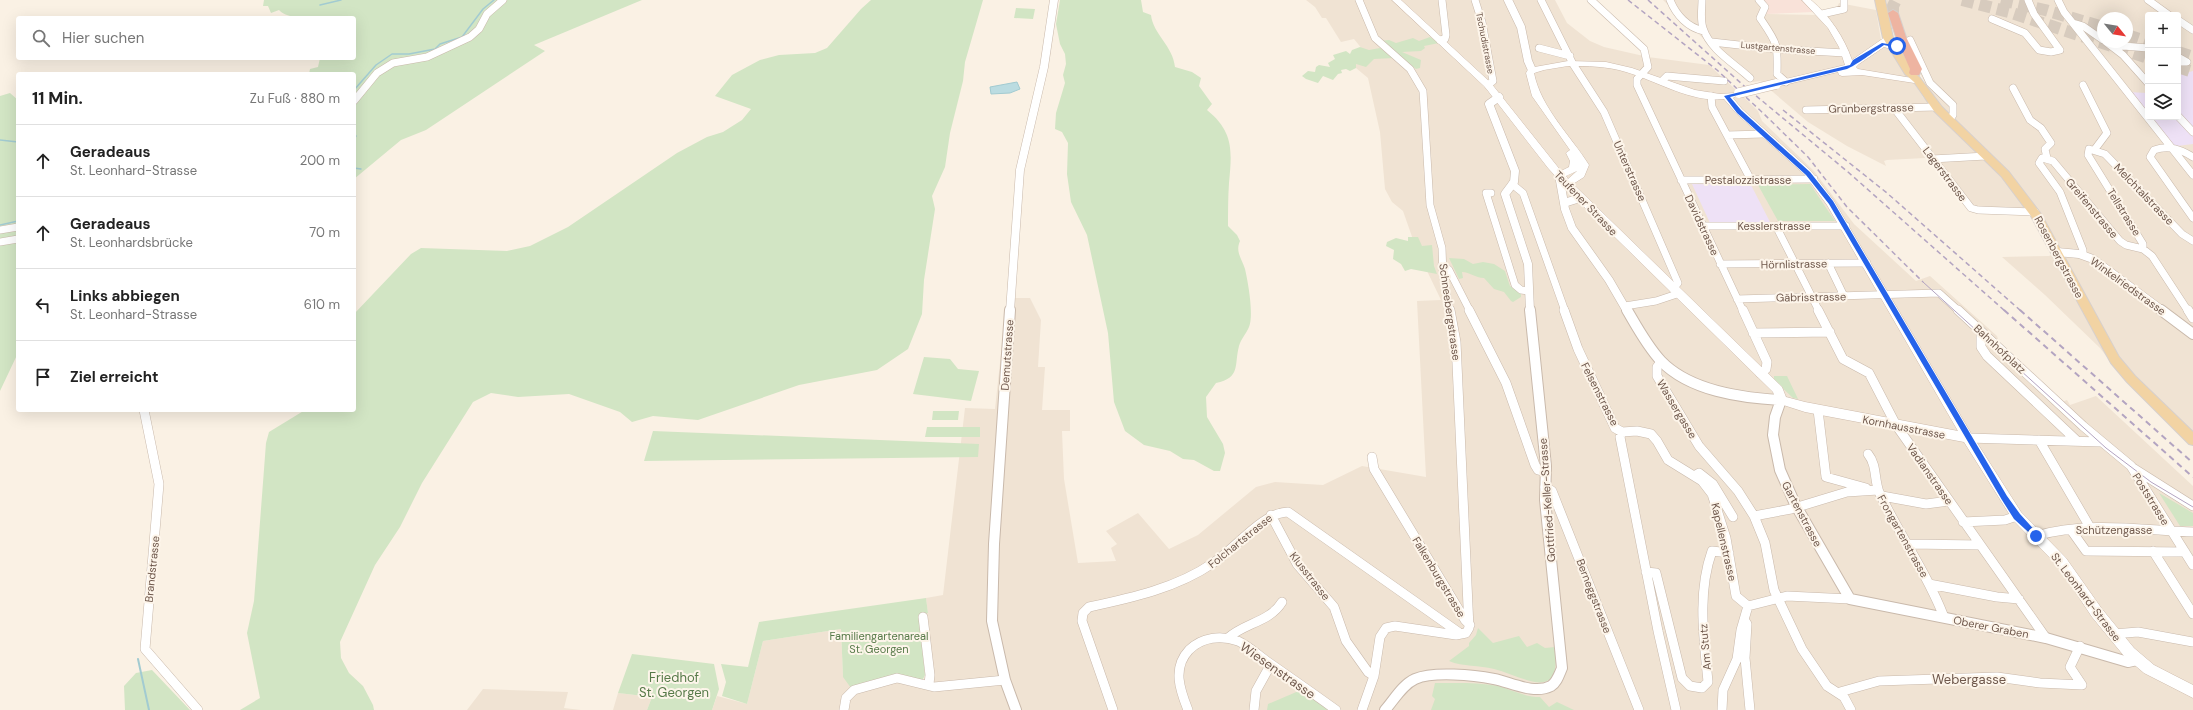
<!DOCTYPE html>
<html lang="de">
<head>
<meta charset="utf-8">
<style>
	body { margin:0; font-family:"DM Sans",sans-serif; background:#f6f6f6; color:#222 }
	.controls { position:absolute; right:12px; top:12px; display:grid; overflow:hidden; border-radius:4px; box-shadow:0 4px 16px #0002 }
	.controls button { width:36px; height:36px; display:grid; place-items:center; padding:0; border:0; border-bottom:1px solid #e0e0e0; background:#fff; color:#222; font:20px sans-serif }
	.compass { position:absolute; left:2097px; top:12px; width:36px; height:36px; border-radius:50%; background:#fff; box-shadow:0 4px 16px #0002; rotate:120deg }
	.stop { position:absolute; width:12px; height:12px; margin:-9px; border:3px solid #2563eb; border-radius:50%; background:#fff }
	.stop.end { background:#2563eb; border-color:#fff; box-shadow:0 1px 4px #0008 }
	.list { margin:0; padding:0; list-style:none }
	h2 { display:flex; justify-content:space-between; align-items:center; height:52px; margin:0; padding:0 16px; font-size:17px }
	h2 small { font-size:13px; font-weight:400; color:#767676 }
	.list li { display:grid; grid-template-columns:26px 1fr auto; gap:12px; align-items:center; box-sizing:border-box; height:72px; padding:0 16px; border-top:1px solid #e0e0e0 }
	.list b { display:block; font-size:15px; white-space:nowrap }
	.list p { margin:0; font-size:13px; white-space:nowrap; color:#767676 }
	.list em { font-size:13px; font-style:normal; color:#767676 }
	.icon { flex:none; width:22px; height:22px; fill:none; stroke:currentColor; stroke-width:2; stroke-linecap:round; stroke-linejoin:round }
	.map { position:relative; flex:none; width:2193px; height:710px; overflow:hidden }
	.search { position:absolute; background:#fff; box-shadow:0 4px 16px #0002; left:16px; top:16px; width:340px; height:44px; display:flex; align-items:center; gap:10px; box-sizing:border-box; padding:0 14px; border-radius:4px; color:#767676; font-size:15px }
	.panel { position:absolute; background:#fff; box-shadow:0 4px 16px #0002; left:16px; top:72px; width:340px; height:340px; border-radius:4px }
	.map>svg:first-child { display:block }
	.residential { fill:#f0e3d3; fill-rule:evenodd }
	.commercial { fill:#f9e2d9 }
	.education { fill:#eee1f6 }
	.green { fill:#d2e5c4 }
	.water { fill:#bbdce1; stroke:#a2cbd1 }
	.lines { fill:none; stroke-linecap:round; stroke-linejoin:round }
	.stream-far1 { stroke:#a2cbd1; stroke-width:1.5 }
	.stream { stroke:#a2cbd1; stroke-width:2 }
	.motorway-tunnel { stroke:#d7cbbe; stroke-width:12; stroke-dasharray:12 6; stroke-linecap:butt }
	.minor-far1-casing { stroke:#c9b9ab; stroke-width:8 }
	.minor-casing { stroke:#c9b9ab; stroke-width:10 }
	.tertiary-far1-casing { stroke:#c9b9ab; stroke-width:9 }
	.tertiary-casing { stroke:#c9b9ab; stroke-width:12 }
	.secondary-casing { stroke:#cebbac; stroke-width:1 }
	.primary-casing { stroke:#d7d0cd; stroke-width:2 }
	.motorway-casing { stroke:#d7d0cd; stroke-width:2 }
	.minor-far1 { stroke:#fff; stroke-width:7 }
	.minor { stroke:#fff; stroke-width:9 }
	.tertiary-far1 { stroke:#fff; stroke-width:8 }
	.tertiary { stroke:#fff; stroke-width:10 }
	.secondary { fill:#fff; fill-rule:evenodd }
	.primary { fill:#f2d3a3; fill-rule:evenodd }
	.motorway { fill:#eeb4a1; fill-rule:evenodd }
	.tram { stroke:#b3a4c1; stroke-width:1 }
	.rail-far1 { stroke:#b3a4c1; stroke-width:1.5; stroke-dasharray:5 3.5; stroke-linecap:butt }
	.rail { stroke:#b3a4c1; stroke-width:2; stroke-dasharray:6 4.5; stroke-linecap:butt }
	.secondary-bridge-casing { stroke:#cebbac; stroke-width:11; stroke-linecap:butt }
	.secondary-bridge { stroke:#fff; stroke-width:10 }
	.route { fill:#2563eb }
	.labels { text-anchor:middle; stroke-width:4; stroke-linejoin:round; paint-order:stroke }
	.far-street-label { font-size:9px; fill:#6f584c; stroke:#fdf5ea }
	.street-label { font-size:11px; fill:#6f584c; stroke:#fdf5ea }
	.park-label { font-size:11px; fill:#577a49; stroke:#fdf5ea }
	.near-street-label { font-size:13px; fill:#6f584c; stroke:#fdf5ea }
	.near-park-label { font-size:13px; fill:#577a49; stroke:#fdf5ea }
</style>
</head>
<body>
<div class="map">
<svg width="2193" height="710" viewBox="0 0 2193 710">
	<rect width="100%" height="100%" fill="#faf1e4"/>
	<!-- residential -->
	<path class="residential" d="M 1306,0 L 1555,0 L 1567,23 L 1590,41 L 1604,47 L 1648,57 L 1709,65 L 1748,101 L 1758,111 L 1762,121 L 1814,171 L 1854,224 L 1916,281 L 1930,276 L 1997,336 L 1999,342 L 2062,402 L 2067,400 L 2070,405 L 2096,396 L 2193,486 L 2193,710 L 712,710 L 717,696 L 747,704 L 763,641 L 841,629 L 843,677 L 893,677 L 924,680 L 925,675 L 919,615 L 928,613 L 926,598 L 943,595 L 965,408 L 995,409 L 1007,298 L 1030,298 L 1041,320 L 1038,367 L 1045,367 L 1042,410 L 1070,410 L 1070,431 L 1062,431 L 1064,479 L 1078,563 L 1116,561 L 1111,548 L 1117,544 L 1106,531 L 1138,513 L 1169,549 L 1198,535 L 1256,487 L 1275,482 L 1323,485 L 1362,466 L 1426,477 L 1417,301 L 1441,300 L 1416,248 L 1403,211 L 1392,202 L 1385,189 L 1380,132 L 1368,78 L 1350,63 L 1367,55 L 1354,39 L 1341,42 L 1326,18 L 1322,18 L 1315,7 Z
		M 1663,0 L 1759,0 L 1767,14 L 1818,15 L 1836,10 L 1839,3 L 1876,10 L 1882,46 L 1894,52 L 1923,97 L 1937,112 L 1993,166 L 2025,207 L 2023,210 L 1974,207 L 1937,162 L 1925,158 L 1887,160 L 1884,161 L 1886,166 L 1847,146 L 1808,122 L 1760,81 L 1753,82 L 1710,45 Z
		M 1886,0 L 2193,0 L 2193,438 L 2122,377 L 2100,348 L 2045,295 L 2002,257 L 2049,256 L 2057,252 L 2043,219 L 1944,112 L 1928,89 L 1903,39 L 1893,13 L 1889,12 ZM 2148,15 L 2178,15 L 2178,117 L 2148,117 ZM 2103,18 L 2127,18 L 2127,42 L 2103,42 Z
		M 483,689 L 568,692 L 564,708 L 581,710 L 467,710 Z
		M 618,693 L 652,697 L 647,710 L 613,710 Z"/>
	<!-- commercial -->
	<path class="commercial" d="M 1759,0 L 1806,0 L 1813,12 L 1767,14 Z"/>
	<!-- education -->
	<path class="education" d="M 2193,71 L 2193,144 L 2169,147 L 2127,92 L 2148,93 L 2148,117 L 2178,117 L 2178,75 Z
		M 1692,184 L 1751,185 L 1770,222 L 1710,223 Z"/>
	<!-- green -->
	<path class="green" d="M 264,0 L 642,0 L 534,45 L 545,51 L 426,130 L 401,140 L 354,179 L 354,74 L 309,74 L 310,69 L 318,67 L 320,58 L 354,58 L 354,18 C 336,18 290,23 279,10 L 271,13 L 268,6 L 263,6 Z
		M 871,0 L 983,0 L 965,62 L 963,81 L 950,133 L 945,167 L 932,196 L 935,209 L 924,280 L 922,314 L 908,349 L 877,370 L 799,385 L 698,420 L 653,416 L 632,422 L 620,412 L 569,394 L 518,397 L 491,393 L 473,402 L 422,483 L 400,527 L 375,565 L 340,642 L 341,658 L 349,673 L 363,686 L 373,705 L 374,710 L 240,710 L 260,698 L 247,633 L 254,601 L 266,443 L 269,432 L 305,410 L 354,410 L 354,314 L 411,254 L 421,248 L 507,251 L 530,246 L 568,227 L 677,153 L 707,137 L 723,132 L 742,120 L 751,109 L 715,96 L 732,75 L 760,60 L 779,55 L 815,53 L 827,48 L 861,9 Z
		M 1060,0 L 1141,0 L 1143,12 L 1151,15 C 1153,34 1173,46 1175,67 L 1192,72 L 1201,78 L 1199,86 L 1212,104 L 1207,110 C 1234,132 1232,151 1229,183 C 1228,197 1228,212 1228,226 L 1237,235 L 1240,241 C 1235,252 1242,259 1245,269 C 1248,282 1254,315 1249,327 C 1246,334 1241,339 1239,346 C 1234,365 1241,378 1216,383 L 1206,397 L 1207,417 L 1223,444 L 1225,453 L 1220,471 L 1214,471 L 1194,460 L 1183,459 L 1170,451 L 1144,445 L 1125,431 L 1114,402 L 1108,333 L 1087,235 L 1071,202 L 1067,174 L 1068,143 L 1062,132 L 1055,129 L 1056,113 L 1065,83 L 1063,75 L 1066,64 L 1065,54 L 1060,44 L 1056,24 Z
		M 1016,8 L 1035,9 L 1033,19 L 1014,18 Z
		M 1430,37 L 1439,43 L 1424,46 L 1425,48 L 1421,51 L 1402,52 L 1421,60 L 1420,68 L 1416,69 L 1380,41 L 1389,40 L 1396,43 L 1413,38 L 1419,41 Z
		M 1360,47 L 1369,50 L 1380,48 L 1394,58 L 1374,59 L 1366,67 L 1356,64 L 1356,68 L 1350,71 L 1346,69 L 1341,70 L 1342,73 L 1338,74 L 1333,80 L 1323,76 L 1318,83 L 1306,79 L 1302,76 L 1308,71 L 1315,72 L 1316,67 L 1319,65 L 1330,67 L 1328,63 L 1335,59 L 1333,55 L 1346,51 L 1350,54 L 1352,50 Z
		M 10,93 L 18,100 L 18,353 L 0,391 L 0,96 Z
		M 1810,184 L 1835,221 L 1778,221 L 1758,185 Z
		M 1408,237 L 1418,237 L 1422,246 L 1432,245 L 1434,266 L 1437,274 L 1411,269 L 1405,271 L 1401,264 L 1393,259 L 1394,250 L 1386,246 L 1387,242 L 1396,238 L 1408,241 Z
		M 1449,258 L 1464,259 L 1473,264 L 1483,262 L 1494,264 L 1505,271 L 1510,286 L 1521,293 L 1521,297 L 1513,302 L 1511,301 L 1504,292 L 1494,289 L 1484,278 C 1475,278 1470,272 1462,272 L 1463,278 L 1459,279 Z
		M 924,357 L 950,359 L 958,369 L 979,371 L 971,401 L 913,394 Z
		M 1774,376 L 1787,376 L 1798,399 L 1793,398 L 1774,380 Z
		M 933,411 L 959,411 L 958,420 L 932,420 Z
		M 927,427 L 980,427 L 980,437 L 925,437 Z
		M 653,431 L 979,444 L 978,457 L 644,461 Z
		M 2159,493 L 2193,513 L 2193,526 L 2180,526 Z
		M 926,598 L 928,613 L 919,616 L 925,675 L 922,681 L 900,676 L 851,688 L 843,677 L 841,629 L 763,641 L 747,704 L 722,696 L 726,682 L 721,664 L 748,667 L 759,622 Z
		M 1478,628 L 1493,643 L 1519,636 L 1527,647 L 1537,643 L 1545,648 L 1555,647 C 1562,705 1523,676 1494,669 C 1479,665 1463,667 1449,661 L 1469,646 L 1469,643 L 1476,635 Z
		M 632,654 L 714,664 L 719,689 L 712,710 L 647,710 L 652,697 L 618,693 Z
		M 152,670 L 190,710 L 125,710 L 124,686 L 136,673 Z
		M 1435,683 C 1456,683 1477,682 1498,686 C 1512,690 1525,697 1540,697 L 1549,707 L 1557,702 L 1574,710 L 1431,710 L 1435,699 L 1432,696 Z
		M 1301,690 L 1330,710 L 1267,710 L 1268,704 Z"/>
	<!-- water -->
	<path class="water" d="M 1017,82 L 1020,89 L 1010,93 L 991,94 L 990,87 Z"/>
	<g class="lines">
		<!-- stream-far1 -->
		<path class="stream-far1" d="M 320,5 L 341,0
			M 354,90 L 376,65 L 392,54 L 409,54 L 435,49 L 440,44 L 462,37 L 483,9 L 494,0
			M 354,135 L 356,136 L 354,139
			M 0,140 L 18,142
			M 354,168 L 361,169
			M 0,225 L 18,221"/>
		<!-- stream -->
		<path class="stream" d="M 138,659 L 149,710"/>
		<!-- motorway-tunnel -->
		<path class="motorway-tunnel" d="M 1962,0 L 2009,12 L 2148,58
			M 2001,0 L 2045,10 L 2103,27
			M 1893,13 L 1893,6 L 1896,0
			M 2127,35 L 2148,42
			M 2178,52 L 2193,57
			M 2178,67 L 2193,72"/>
		<defs>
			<path id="minor-far1" d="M 1359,0 L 1375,38 L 1410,69 L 1423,91 L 1430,205 L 1442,248 L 1443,275 L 1450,311
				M 1475,0 L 1482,22 L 1493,81 L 1488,85
				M 1541,0 L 1573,64 L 1604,112 L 1678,283 L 1673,289
				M 1591,0 L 1644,49 L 1648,67 L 1637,79 L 1637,85 L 1743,311
				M 1670,0 C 1676,15 1688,28 1704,31
				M 1702,0 C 1702,9 1700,19 1703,28 C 1710,50 1734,63 1750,78
				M 1759,0 L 1765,7 L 1760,18 C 1777,43 1778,43 1777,74 L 1786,82
				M 2058,0 L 2064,12 L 2193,175
				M 2148,0 L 2169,15
				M 1822,14 L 1844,9 L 1844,0
				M 1992,19 L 2025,33 L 2039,50 L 2051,52 L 2060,50 L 2034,14 L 2028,0
				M 2178,20 L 2193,30
				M 2073,23 L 2083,26 L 2103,40
				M 1440,40 L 1445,39 L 1446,35 L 1442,0
				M 1910,40 L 1930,83 L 1953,105 L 1953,115 L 1949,120
				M 1712,42 L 1775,49 L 1845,53
				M 2106,42 L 2123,55 L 2148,83
				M 2111,45 L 2148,48
				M 1539,48 L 1570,56
				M 2178,57 L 2187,62 L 2178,62
				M 1662,81 L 1667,76 L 1724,81
				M 2083,85 L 2107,133 L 2095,149
				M 2013,88 L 2030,120 L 2041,128 L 2051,143 L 2045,149 L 2047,158
				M 1711,96 L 1712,107 L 1751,180
				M 354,101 L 377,73 L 393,63 L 427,57 L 470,37 L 479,29 L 487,14 L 503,0
				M 1894,108 L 1971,208 L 1978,210 L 2035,212
				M 1806,110 L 1937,107
				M 2178,116 L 2193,132
				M 1727,135 L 1764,134
				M 2193,157 C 2180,149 2169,145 2154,150 L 2150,157 L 2193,218
				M 1932,159 L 1986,156
				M 1681,180 L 1814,179
				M 1512,184 L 1523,193 L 1565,311
				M 1491,193 L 1486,193 L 1515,285 L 1521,290 L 1529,291
				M 1703,226 L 1846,226
				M 1776,226 L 1819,311
				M 0,230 L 18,227
				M 0,242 L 18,239
				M 2083,255 L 2083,250 L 2060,192 L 2039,163 L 2042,158 L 2053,161 L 2120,241 L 2126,245 L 2143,249
				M 1828,263 L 1844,296
				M 1442,264 L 1449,270 L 1470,311
				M 1720,264 L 1867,263
				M 1737,299 L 1939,293 L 1959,311
				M 1625,306 L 1656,301 L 1677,294
				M 2188,311 L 2152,256 L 2143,249 L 2143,244 L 2088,155 L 2089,149 L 2105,154 L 2182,234 L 2193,241"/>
			<path id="minor" d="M 1469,310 L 1506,383 L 1535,465 L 1538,470 L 1546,472
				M 1564,310 L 1578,349 L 1615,428 L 1622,432 L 1620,437 L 1658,631 L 1676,710
				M 1743,310 L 1767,362 L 1766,369 L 1760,373
				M 1818,310 L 1843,359 L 1869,373 L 1896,425 L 2046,638
				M 1958,310 L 2083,426 L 2131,466 L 2193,565
				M 2188,310 L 2193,318
				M 1753,333 L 1830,332
				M 1981,333 L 1981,347 L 1987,356 L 2076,440
				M 1661,362 L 1657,367 L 1657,376 L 1699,446 L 1738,491 L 1754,516 L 1765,543 L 1774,590 L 1802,649 L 1827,686 L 1844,697 L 1851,710
				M 144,410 L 159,484 L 145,649 L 198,710
				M 1818,410 L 1826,477 L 1866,488
				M 1622,432 L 1637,431 L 1651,434 L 1657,441 L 1668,460 L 1702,481 L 1712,494 L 1726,538 L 1736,596 L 1748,606
				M 1968,438 L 2101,442
				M 2039,440 L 2091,529
				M 1868,454 C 1877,465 1874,479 1879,492 C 1899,534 1927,573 1944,617
				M 1372,457 L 1374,469 L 1465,620 L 1470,625
				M 2133,468 L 2193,506
				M 1694,476 L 1699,473 L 1713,484 L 1733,517
				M 1545,487 L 1552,491 L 1639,710
				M 1882,496 L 1926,504 L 1949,501
				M 1271,515 L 1297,564 L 1334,607 L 1346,641 L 1368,672 L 1374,676
				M 1754,516 L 1791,509 L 1847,492 L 1878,490
				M 1963,522 L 2005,520 L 2017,516
				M 2071,530 L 2086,551 L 2185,552
				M 2036,536 C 2086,521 2142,530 2193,532
				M 1909,544 L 1980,545
				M 2153,551 L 2193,614
				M 1646,572 L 1656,573 L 1682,678 L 1690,686 L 1702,688 L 1708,682 C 1704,639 1697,593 1712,551 L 1729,553
				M 1929,584 L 1997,597 L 2019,599
				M 923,617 L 930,675 L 929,684
				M 1745,621 L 1747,624 L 1745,658 L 1750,710
				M 2113,634 L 2138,632 L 2193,642
				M 1228,638 C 1244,623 1270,622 1282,602
				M 2080,646 L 2070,667 L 2082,685
				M 1840,692 L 1879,681 L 1997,677 L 2040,683 L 2082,685
				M 844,710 L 846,698 L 854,690 L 897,678 L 934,687 L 1005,680
				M 1113,710 L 1082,621 L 1083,613 L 1089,607 C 1131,598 1177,588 1213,563 C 1234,550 1263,512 1288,512 L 1461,634
				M 1188,710 C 1180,690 1172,668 1189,650 C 1202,637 1221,635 1238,641 C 1249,646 1258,655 1268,662 C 1291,678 1314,694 1336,710
				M 1254,710 L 1256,691 L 1271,664
				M 1362,710 L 1374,676 L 1380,637 L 1386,628 L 1395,626 L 1456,635 L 1466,633 L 1469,628 L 1456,342 L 1450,310
				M 1722,710 L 1723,690 L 1737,659 L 1741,630 L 1748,606 L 1787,596 L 1850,599"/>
			<path id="tertiary-far1" d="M 1508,0 L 1521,27 L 1528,61 L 1532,70
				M 1499,97 L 1489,104 L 1515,171 L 1514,182 L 1505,194 L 1528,264 L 1530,311
				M 1559,175 L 1565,209 L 1572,228 L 1609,280 L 1627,311
				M 1564,203 L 1580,198
				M 2057,252 L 2079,254 L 2093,259 L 2163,311
				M 1010,311 L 1020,170 L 1044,67 L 1054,0"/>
			<path id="tertiary" d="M 1010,310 L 994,544 L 992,621 L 1005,680 L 1016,710
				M 1627,310 C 1637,327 1647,346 1661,361 C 1690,391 1741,398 1781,400 L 1775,417 L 1773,435 L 1780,470 L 1795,504 L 1850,599 L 2046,638 L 2128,662 L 2137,660
				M 2161,310 L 2193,334
				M 1385,710 C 1394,700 1402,685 1415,679 C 1433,671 1474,675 1494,679 C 1510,682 1534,695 1551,686 C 1557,682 1559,675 1562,668 L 1545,500 L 1546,466 L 1530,310"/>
			<path id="secondary" d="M 1392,0 L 1401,0 L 1491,83 L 1561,171 L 1569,167 L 1570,161 L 1566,153 L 1570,150 L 1532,96 L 1526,73 L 1529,68 L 1568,61 L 1606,62 L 1632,68 L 1695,90 L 1720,94 L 1735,93 L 1737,95 L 1733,98 L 1742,109 L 1811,171 L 1834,201 L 1972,435 L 2021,512 L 2066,558 L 2102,609 L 2134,648 L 2154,665 L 2193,685 L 2193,698 L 2144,673 L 2124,656 L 2092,617 L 2058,566 L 2013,520 L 1964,442 L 1805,412 L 1777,403 L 1773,392 L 1577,200 L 1548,168 L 1485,87 ZM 1568,66 C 1587,66 1607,66 1626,72 C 1657,81 1691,103 1724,99 L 1736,113 L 1805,175 L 1827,205 L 1958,431 L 1805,402 L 1786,397 L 1782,387 L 1573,184 L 1584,177 L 1589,165 C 1570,135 1541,108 1534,73 L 1544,70 ZM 1577,171 L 1568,179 L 1566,176 Z
				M 1802,0 L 1811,0 C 1830,16 1844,37 1852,60 L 1888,35 L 1892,38 L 1888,43 L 1905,49 L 1901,52 L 1884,47 L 1859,64 L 1856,67 L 1858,69 L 1918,79 L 1921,80 L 1921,84 L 1862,75 L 1842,76 L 1839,75 L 1838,72 L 1776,87 L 1773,86 L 1773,82 L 1845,65 L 1839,47 L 1828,28 Z"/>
			<path id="primary" d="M 1875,0 L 1885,0 L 1893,38 L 1912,70 L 1920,78 L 1942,107 L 2009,172 L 2041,214 L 2119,357 L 2135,376 L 2193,432 L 2193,445 L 2189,444 L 2127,382 L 2111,363 L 2031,216 L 2001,176 L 1934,111 L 1914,82 L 1905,74 L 1883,38 Z"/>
			<path id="motorway" d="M 1893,10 L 1898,13 L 1906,37 L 1922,69 L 1919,75 L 1911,75 L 1909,73 L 1910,69 L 1896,37 L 1888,13 Z"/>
		</defs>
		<!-- minor-far1 casing -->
		<use href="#minor-far1" class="minor-far1-casing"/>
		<!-- minor casing -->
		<use href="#minor" class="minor-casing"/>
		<!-- tertiary-far1 casing -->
		<use href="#tertiary-far1" class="tertiary-far1-casing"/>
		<!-- tertiary casing -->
		<use href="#tertiary" class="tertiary-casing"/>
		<!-- secondary casing -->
		<use href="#secondary" class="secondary-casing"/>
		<!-- primary casing -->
		<use href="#primary" class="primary-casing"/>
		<!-- motorway casing -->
		<use href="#motorway" class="motorway-casing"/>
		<!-- minor-far1 -->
		<use href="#minor-far1" class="minor-far1"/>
		<!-- minor -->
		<use href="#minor" class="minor"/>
		<!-- tertiary-far1 -->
		<use href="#tertiary-far1" class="tertiary-far1"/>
		<!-- tertiary -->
		<use href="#tertiary" class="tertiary"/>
		<!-- secondary -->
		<use href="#secondary" class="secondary"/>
		<!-- primary -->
		<use href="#primary" class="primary"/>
		<!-- motorway -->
		<use href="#motorway" class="motorway"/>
		<!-- tram -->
		<path class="tram" d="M 1923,282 L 2106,448 L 2151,482 L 2193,507"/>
		<!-- rail-far1 -->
		<path class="rail-far1" d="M 1628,0 L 1717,70 L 1764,114 L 1808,157 L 1847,207 L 1923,282
			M 1648,0 L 1743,85 L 1848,172 L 2005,311
			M 1783,110 L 1887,193 L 2021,311"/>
		<!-- rail -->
		<path class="rail" d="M 2004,310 L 2193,477
			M 2020,310 L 2193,463"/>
		<defs>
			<path id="secondary-bridge" d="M 1739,93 L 1776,84"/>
		</defs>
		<!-- secondary-bridge casing -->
		<use href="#secondary-bridge" class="secondary-bridge-casing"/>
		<!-- secondary-bridge -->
		<use href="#secondary-bridge" class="secondary-bridge"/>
	</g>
	<!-- route -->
	<path class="route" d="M 1882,43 L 1899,46 L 1897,48 L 1884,45 C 1875,51 1855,66 1847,69 L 1730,97 L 1741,110 L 1810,172 L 1833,201 L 2007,496 L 2020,514 L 2038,534 L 2039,536 L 2036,539 L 2014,519 L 2002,500 L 1829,204 L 1806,175 L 1737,113 L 1724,96 L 1850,65 L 1853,60 Z"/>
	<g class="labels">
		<!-- far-street labels -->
		<g class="far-street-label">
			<text transform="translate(1485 43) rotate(79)" y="3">Tschudistrasse</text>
			<text transform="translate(1778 48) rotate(5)" y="3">Lustgartenstrasse</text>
		</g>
		<!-- street labels -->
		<g class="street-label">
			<text transform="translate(1871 108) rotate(-1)" y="4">Grünbergstrasse</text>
			<text transform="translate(1630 171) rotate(66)" y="4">Unterstrasse</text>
			<text transform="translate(1945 174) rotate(53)" y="4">Lagerstrasse</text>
			<text x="1748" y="184">Pestalozzistrasse</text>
			<text transform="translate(2144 194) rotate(46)" y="4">Melchtalstrasse</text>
			<text transform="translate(1586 203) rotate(46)" y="4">Teufener Strasse</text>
			<text transform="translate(2092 208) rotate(50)" y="4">Greifenstrasse</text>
			<text transform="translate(2124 212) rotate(58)" y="4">Tellstrasse</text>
			<text transform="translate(1702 225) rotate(65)" y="4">Davidstrasse</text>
			<text x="1774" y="230">Kesslerstrasse</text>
			<text transform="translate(2059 257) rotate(62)" y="4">Rosenbergstrasse</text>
			<text transform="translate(1794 264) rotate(-1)" y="4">Hörnlistrasse</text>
			<text transform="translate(2128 286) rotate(36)" y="4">Winkelriedstrasse</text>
			<text transform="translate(1811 297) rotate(-1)" y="4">Gäbrisstrasse</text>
			<text transform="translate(1450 312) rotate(82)" y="4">Schneebergstrasse</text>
			<text transform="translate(2000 349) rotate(43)" y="4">Bahnhofplatz</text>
			<text transform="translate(1007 355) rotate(-86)" y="4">Demutstrasse</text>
			<text transform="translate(1600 394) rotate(63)" y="4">Felsenstrasse</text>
			<text transform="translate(1677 409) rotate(59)" y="4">Wassergasse</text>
			<text transform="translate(1904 427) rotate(11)" y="4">Kornhausstrasse</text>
			<text transform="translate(1930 474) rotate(55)" y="4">Vadianstrasse</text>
			<text transform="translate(2151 499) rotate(58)" y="4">Poststrasse</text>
			<text transform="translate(1547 500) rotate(-94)" y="4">Gottfried-Keller-Strasse</text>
			<text transform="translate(1802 514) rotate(62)" y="4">Gartenstrasse</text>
			<text x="2114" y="534">Schützengasse</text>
			<text transform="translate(1903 536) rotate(61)" y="4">Frongartenstrasse</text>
			<text transform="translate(1240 541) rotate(-39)" y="4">Folchartstrasse</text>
			<text transform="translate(1724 542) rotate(77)" y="4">Kapellenstrasse</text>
			<text transform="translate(152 569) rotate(-84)" y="4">Brandstrasse</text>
			<text transform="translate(1310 576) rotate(52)" y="4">Klusstrasse</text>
			<text transform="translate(1439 577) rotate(59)" y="4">Falkenburgstrasse</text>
			<text transform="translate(1594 596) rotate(69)" y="4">Berneggstrasse</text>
			<text transform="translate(2086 597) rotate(53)" y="4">St. Leonhard-Strasse</text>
			<text transform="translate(1991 627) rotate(11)" y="4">Oberer Graben</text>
			<text transform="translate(1705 647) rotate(-95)" y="4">Am Stutz</text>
		</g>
		<!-- park labels -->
		<g class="park-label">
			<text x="879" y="640">Familiengartenareal<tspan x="879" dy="13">St. Georgen</tspan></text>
		</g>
		<!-- near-street labels -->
		<g class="near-street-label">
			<text transform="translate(1278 670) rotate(35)" y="5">Wiesenstrasse</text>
			<text x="1969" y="684">Webergasse</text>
		</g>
		<!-- near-park labels -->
		<g class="near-park-label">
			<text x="674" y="682">Friedhof<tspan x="674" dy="15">St. Georgen</tspan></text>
		</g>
	</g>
</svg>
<div class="controls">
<button>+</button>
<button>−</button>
<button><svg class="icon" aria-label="layers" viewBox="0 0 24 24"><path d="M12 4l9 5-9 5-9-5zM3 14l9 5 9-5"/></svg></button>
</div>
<svg class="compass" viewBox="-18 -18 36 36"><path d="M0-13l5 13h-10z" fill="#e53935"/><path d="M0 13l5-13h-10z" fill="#767676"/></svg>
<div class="stop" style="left:1897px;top:46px"></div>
<div class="stop end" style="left:2036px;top:536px"></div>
<div class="search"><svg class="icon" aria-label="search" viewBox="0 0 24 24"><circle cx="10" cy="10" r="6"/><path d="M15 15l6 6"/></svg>Hier suchen</div>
<section class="panel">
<h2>11 Min.<small>Zu Fuß · 880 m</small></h2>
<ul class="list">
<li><svg class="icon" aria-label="ahead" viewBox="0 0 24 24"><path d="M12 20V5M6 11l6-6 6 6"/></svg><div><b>Geradeaus</b><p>St. Leonhard-Strasse</p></div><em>200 m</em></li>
<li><svg class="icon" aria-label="ahead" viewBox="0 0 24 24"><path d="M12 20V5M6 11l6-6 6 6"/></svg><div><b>Geradeaus</b><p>St. Leonhardsbrücke</p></div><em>70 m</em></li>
<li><svg class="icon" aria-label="left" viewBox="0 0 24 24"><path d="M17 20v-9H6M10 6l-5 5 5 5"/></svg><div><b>Links abbiegen</b><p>St. Leonhard-Strasse</p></div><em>610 m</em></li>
<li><svg class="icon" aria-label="arrive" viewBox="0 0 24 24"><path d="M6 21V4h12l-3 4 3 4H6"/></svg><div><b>Ziel erreicht</b></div></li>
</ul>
</section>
</div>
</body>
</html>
